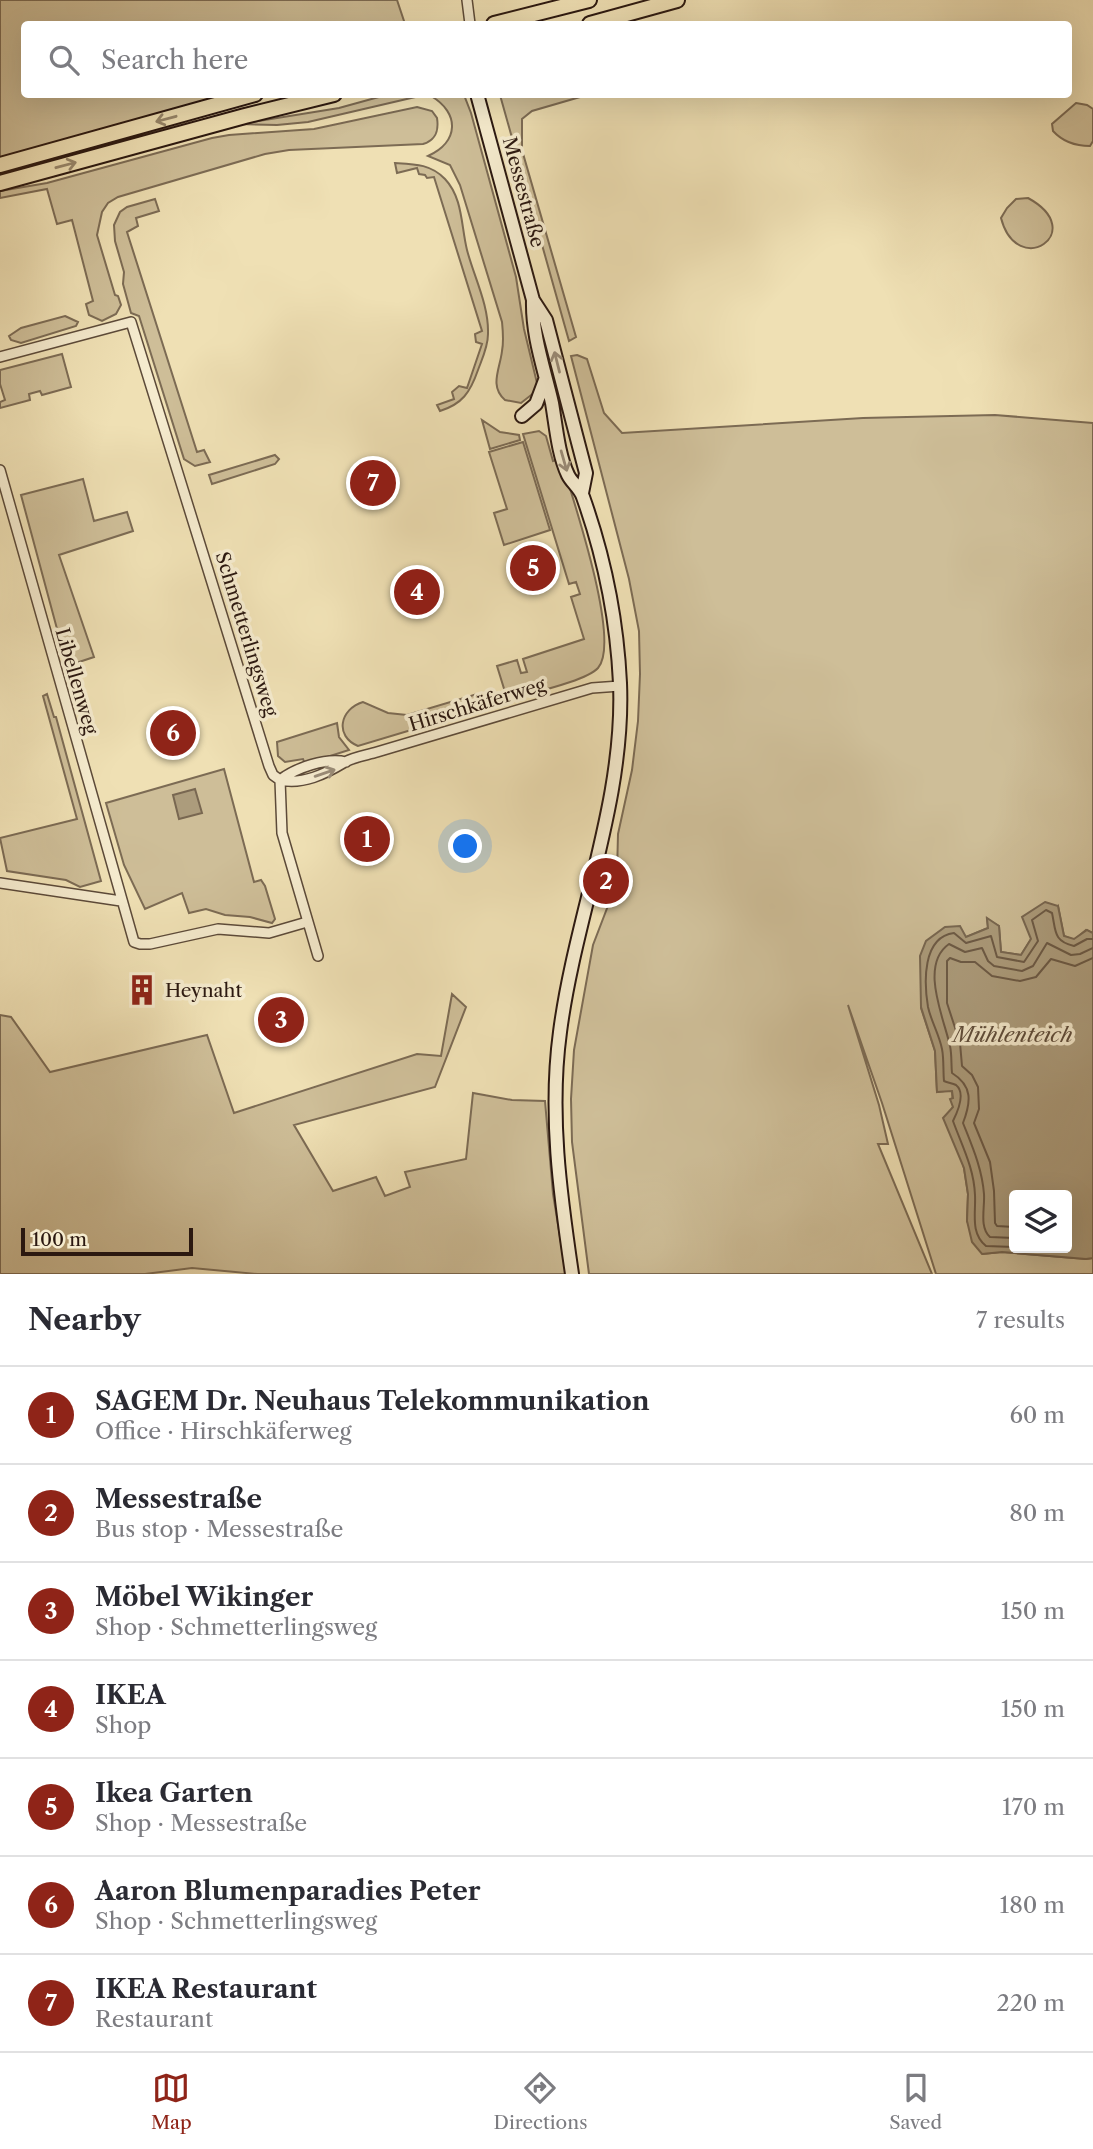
<!DOCTYPE html>
<html lang="en">
<head>
<meta charset="utf-8">
<style>
	body { margin:0; font-family:"Libre Caslon Text",serif; background:#f7f7f7; color:#2b2b33 }
	.controls { position:absolute; right:21px; bottom:21px; display:grid; overflow:hidden; border-radius:7px; box-shadow:0 7px 28px #0002 }
	.controls button { width:63px; height:63px; display:grid; place-items:center; padding:0; border:0; border-bottom:2px solid #e1e1e2; background:#fff; color:#2b2b33; font:35px sans-serif }
	.scale { position:absolute; left:21px; bottom:18px; width:172px; box-sizing:border-box; padding-left:7px; border:4px solid #2b1810; border-top:0; font-size:19px; line-height:24px; white-space:nowrap; color:#2b1810; -webkit-text-stroke:5px #f5ebce; paint-order:stroke }
	.you { position:absolute; left:466px; top:847px; width:24px; height:24px; margin:-18px; border:5px solid #fff; border-radius:50%; background:#1a73e8; box-shadow:0 0 0 10px #1a73e833 }
	.badge { display:grid; place-items:center; width:46px; height:46px; border-radius:50%; background:#8f2418; color:#fff; font-size:23px; font-weight:700 }
	.pin { position:absolute; translate:-50% -50%; border:4px solid #fff; box-shadow:0 2px 7px #0006 }
	.list { margin:0; padding:0; list-style:none }
	h2 { display:flex; justify-content:space-between; align-items:center; height:91px; margin:0; padding:0 28px; font-size:30px }
	h2 small { font-size:23px; font-weight:400; color:#7c7c81 }
	.list li { display:grid; grid-template-columns:46px 1fr auto; gap:21px; align-items:center; box-sizing:border-box; height:98px; padding:0 28px; border-top:2px solid #e1e1e2 }
	.list b { display:block; font-size:26px; white-space:nowrap }
	.list p { margin:0; font-size:23px; white-space:nowrap; color:#7c7c81 }
	.list em { font-size:23px; font-style:normal; color:#7c7c81 }
	.icon { flex:none; width:38px; height:38px; fill:none; stroke:currentColor; stroke-width:2; stroke-linecap:round; stroke-linejoin:round }
	.map { position:relative; flex:none; width:1093px; height:1274px; overflow:hidden }
	.search { position:absolute; background:#fff; box-shadow:0 7px 28px #0002; left:21px; right:21px; top:21px; height:77px; display:flex; align-items:center; gap:18px; box-sizing:border-box; padding:0 24px; border-radius:7px; color:#7c7c81; font-size:26px }
	.sheet { height:777px; background:#fff }
	nav { display:flex; justify-content:space-around; align-items:center; box-sizing:border-box; height:98px; border-top:2px solid #e1e1e2; background:#fff; font-size:19px; color:#7c7c81 }
	nav a { display:grid; justify-items:center; gap:4px }
	nav .on { color:#8f2418 }
	.map>svg:first-child { display:block }
	.green { fill:#cebe98; stroke:#7c6b54; stroke-width:2 }
	.water { fill:#ac9c7c; stroke:#786751; stroke-width:2; fill-rule:evenodd }
	.lines { fill:none; stroke-linecap:round; stroke-linejoin:round }
	.shore { stroke:#6c5a46; stroke-width:2 }
	.minor-casing { stroke:#5c4a39; stroke-width:12 }
	.secondary-casing { stroke:#2b1810; stroke-width:16 }
	.primary-casing { stroke:#2b1810; stroke-width:18 }
	.minor { stroke:#f5ebce; stroke-width:9 }
	.secondary { stroke:#f5ebce; stroke-width:12 }
	.primary { stroke:#efe0b4; stroke-width:14 }
	.oneway { stroke:#97866a }
	.oneway2 { stroke:#9a8c78 }
	.labels { text-anchor:middle; stroke-width:7; stroke-linejoin:round; paint-order:stroke }
	.street-label { font-size:19px; fill:#2b1810; stroke:#f5ebce }
	.poi-label { font-size:19px; fill:#2b1810; stroke:#f5ebce; text-anchor:start }
	.water-label { font-size:21px; font-style:italic; fill:#5f4d3b; stroke:#f5ebce }
</style>
</head>
<body>
<div class="map">
<svg width="1093" height="1274" viewBox="0 0 1093 1274">
	<rect width="100%" height="100%" fill="#efe0b4"/>
	<filter id="stains"><feTurbulence type="fractalNoise" baseFrequency=".00286" numOctaves="4"/><feColorMatrix values="0 0 0 0 .2 0 0 0 0 .09 0 0 0 0 .02 0 0 0 .5 -.17"/></filter>
	<radialGradient id="worn" r=".72"><stop offset=".6" stop-color="#630" stop-opacity="0"/><stop offset="1" stop-color="#630" stop-opacity=".3"/></radialGradient>
	<!-- green -->
	<path class="green" d="M 0,0 L 397,0 L 405,24 L 24,24 L 24,94 L 231,95 L 0,158 Z
		M 433,94 L 464,95 L 471,113 L 516,277 L 524,329 L 537,383 L 535,392 L 521,403 L 505,400 C 489,386 500,369 502,351 C 504,341 503,332 502,322 L 460,185 L 450,165 L 428,156 C 459,142 460,113 431,96 Z
		M 386,95 L 424,95 L 308,122 L 277,125 L 240,124 L 339,108 Z
		M 500,95 L 587,95 L 532,111 L 522,119 L 522,150 L 576,337 L 569,341 Z
		M 1076,103 L 1087,105 L 1093,109 L 1093,141 L 1090,146 C 1076,146 1063,142 1053,131 L 1052,124 Z
		M 417,107 L 432,111 L 437,118 C 439,131 436,140 423,144 L 289,150 L 265,154 L 118,197 L 108,203 L 102,212 L 97,235 L 115,295 L 118,296 L 121,305 L 116,314 L 102,321 L 89,315 L 86,304 L 93,301 L 72,220 L 57,224 L 47,189 L 0,198 L 0,191 L 47,183 L 212,138 L 229,135 L 314,129 Z
		M 395,163 C 414,164 431,164 445,179 C 463,198 461,226 467,250 C 474,277 489,305 488,334 C 488,347 482,359 478,370 C 470,393 462,404 440,411 L 437,405 L 454,399 L 452,392 L 459,386 L 467,388 L 482,344 L 476,342 L 475,334 L 482,331 L 434,177 L 427,178 L 425,175 L 419,174 L 417,168 L 397,173 Z
		M 1028,198 C 1090,232 1017,280 1001,218 L 1007,208 L 1016,199 Z
		M 155,199 L 159,211 L 136,218 L 138,226 L 127,232 L 197,452 L 204,450 L 210,462 L 195,466 L 184,459 L 139,316 L 131,313 L 123,284 L 124,272 L 115,241 L 114,225 L 120,212 L 127,207 Z
		M 65,316 L 78,322 L 76,326 L 21,343 L 11,340 L 9,336 L 21,328 Z
		M 62,354 L 71,387 L 42,395 L 40,391 L 29,394 L 30,400 L 0,408 L 0,402 L 5,400 L 0,384 L 0,370 Z
		M 577,355 L 587,359 L 604,413 L 622,433 L 863,418 L 995,415 L 1093,423 L 1093,933 L 1086,930 L 1074,940 L 1064,936 L 1058,906 L 1031,939 L 1021,955 L 1001,952 L 999,926 L 987,919 L 988,928 L 966,937 L 921,1008 L 935,1051 L 937,1092 L 952,1090 L 953,1107 L 950,1113 L 964,1168 L 968,1194 L 967,1221 L 983,1254 L 1002,1252 L 1086,1259 L 1093,1258 L 1093,1274 L 936,1274 L 882,1103 L 848,1005 L 879,1105 L 888,1144 L 878,1144 L 932,1274 L 589,1274 L 572,1142 L 571,1099 L 574,1050 L 593,945 L 614,890 L 617,873 L 618,834 L 632,770 L 638,721 L 640,674 L 639,631 L 629,579 L 571,356 Z
		M 482,420 L 500,432 L 519,435 L 520,440 L 490,449 Z
		M 539,431 L 546,436 L 553,461 L 561,459 C 571,494 622,641 598,668 C 586,681 531,693 512,699 L 506,695 L 497,666 L 517,660 L 521,673 L 527,672 L 523,659 L 584,639 L 571,597 L 580,594 L 576,582 L 569,584 L 523,434 Z
		M 523,442 L 550,530 L 504,545 L 494,513 L 507,509 L 489,452 Z
		M 275,455 L 279,459 L 275,464 L 212,484 L 209,475 Z
		M 83,479 L 94,521 L 127,512 L 133,531 L 59,555 L 94,657 L 67,666 L 21,495 Z
		M 47,694 L 54,717 L 56,717 L 101,881 L 80,887 L 66,880 L 7,871 L 0,838 L 77,819 L 43,696 Z
		M 477,694 L 484,698 L 484,706 L 481,709 L 358,746 C 334,736 340,709 363,702 L 388,713 L 407,715 Z
		M 337,723 L 339,737 L 349,750 L 305,764 L 303,759 L 285,762 L 278,756 L 277,742 Z
		M 224,769 L 254,882 L 261,880 L 265,886 L 275,919 L 272,923 L 250,917 L 225,915 L 206,909 L 189,913 L 182,893 L 145,909 L 124,865 L 106,803 Z
		M 452,994 L 466,1007 L 435,1087 L 294,1125 L 333,1191 L 376,1177 L 385,1196 L 410,1187 L 405,1172 L 466,1159 L 473,1093 L 512,1100 L 545,1101 L 553,1194 L 566,1274 L 257,1274 L 192,1268 L 145,1274 L 0,1274 L 0,1015 L 11,1017 L 50,1072 L 207,1035 L 234,1113 L 417,1054 L 441,1056 Z"/>
	<!-- water -->
	<path class="water" d="M 195,789 L 202,813 L 179,819 L 173,795 Z
		M 1045,902 L 1058,906 L 1064,936 L 1074,939 L 1087,930 L 1093,933 L 1093,1258 L 1086,1259 L 1002,1252 L 982,1254 L 972,1242 L 967,1221 L 968,1194 L 964,1168 L 943,1118 L 953,1107 L 950,1099 L 953,1098 L 952,1091 L 937,1092 L 935,1051 L 921,1007 L 920,956 L 926,941 L 945,927 L 960,926 L 966,937 L 988,928 L 987,918 L 999,926 L 1001,952 L 1021,955 L 1031,939 L 1022,917 ZM 1014,1195 L 1067,1195 L 1067,1248 L 1014,1248 Z"/>
	<g class="lines">
		<!-- shore -->
		<path class="shore" d="M 1014,1227 L 997,1226 L 995,1223 L 994,1191 L 990,1162 L 974,1123 L 979,1109 L 978,1087 L 972,1075 L 962,1066 L 960,1043 L 947,1003 L 947,961 L 950,958 L 961,962 L 975,962 L 992,976 L 1020,981 L 1036,977 L 1051,959 L 1075,966 L 1093,958
			M 1014,1238 L 990,1237 C 979,1227 985,1208 984,1194 C 982,1168 972,1146 963,1123 C 971,1102 973,1086 952,1073 C 951,1064 952,1055 950,1046 C 944,1018 919,965 949,944 L 965,952 L 982,948 L 988,961 L 994,966 L 1022,971 L 1033,966 L 1047,943 L 1071,955 L 1080,954 L 1093,948
			M 1014,1247 L 986,1246 C 970,1233 976,1213 975,1195 C 974,1168 962,1146 953,1121 C 957,1113 966,1093 956,1085 C 952,1083 948,1083 944,1081 C 943,1071 944,1059 942,1049 C 939,1034 931,1021 928,1007 C 924,983 922,937 954,933 L 966,943 L 991,936 L 997,957 L 1024,962 L 1038,941 L 1032,920 L 1046,910 L 1052,913 C 1056,931 1053,941 1074,946 L 1087,939 L 1093,939"/>
		<defs>
			<path id="minor" d="M 467,0 L 470,24
				M 0,357 L 131,322 L 269,766 L 273,775 L 280,780 L 282,833 L 318,956
				M 0,470 L 134,942 L 140,944 L 150,944 L 218,929 L 269,933 L 307,922
				M 346,762 C 327,757 295,768 280,780 C 303,785 325,774 345,762 C 354,757 367,755 377,752 L 592,688 L 620,686
				M 0,883 L 121,901"/>
			<path id="secondary" d="M 477,94 L 533,300 L 546,320 L 586,473 L 582,493
				M 533,300 C 532,336 544,368 552,403 C 556,426 558,454 568,475 C 572,483 580,488 583,497 C 604,556 617,620 620,683 C 625,801 575,916 560,1032 C 549,1113 560,1193 572,1274
				M 522,416 L 536,404 L 545,380"/>
			<path id="primary" d="M 494,24 L 589,0
				M 590,24 L 677,0
				M 0,165 L 255,94
				M 0,183 L 245,116 L 334,94"/>
		</defs>
		<!-- minor casing -->
		<use href="#minor" class="minor-casing"/>
		<!-- secondary casing -->
		<use href="#secondary" class="secondary-casing"/>
		<!-- primary casing -->
		<use href="#primary" class="primary-casing"/>
		<!-- minor -->
		<use href="#minor" class="minor"/>
		<!-- secondary -->
		<use href="#secondary" class="secondary"/>
		<!-- primary -->
		<use href="#primary" class="primary"/>
	</g>
	<!-- one-way arrows -->
	<defs><path id="oneway-shaft" d="M-6 0H5M1.5-3L5.5 0L1.5 3" fill="none" stroke-width="1.6" stroke-linecap="round" stroke-linejoin="round" transform="scale(1.75)"/></defs>
	<g class="oneway">
		<use href="#oneway-shaft" transform="translate(166 119) rotate(165)"/>
		<use href="#oneway-shaft" transform="translate(66 165) rotate(-15)"/>
	</g>
	<g class="oneway2">
		<use href="#oneway-shaft" transform="translate(557 362) rotate(-104)"/>
		<use href="#oneway-shaft" transform="translate(564 461) rotate(74)"/>
		<use href="#oneway-shaft" transform="translate(325 773) rotate(-19)"/>
	</g>
	<!-- icons -->
	<defs>
		<symbol id="building-bare" viewBox="-9 -9 18 18"><path d="M-4-6H4V6H1V3H-1V6H-4ZM-2.5-4.3h1.7v1.8h-1.7ZM.8-4.3h1.7v1.8H.8ZM-2.5-1h1.7V.8h-1.7ZM.8-1h1.7V.8H.8Z" fill="#8f2418" stroke="#f5ebce" stroke-width="2.5" paint-order="stroke"/></symbol>
	</defs>
	<g fill-rule="evenodd">
		<use href="#building-bare" x="120" y="968" width="44" height="44"/>
	</g>
	<g class="labels">
		<!-- street labels -->
		<g class="street-label">
			<text transform="translate(524 192) rotate(75)" y="7">Messestraße</text>
			<text transform="translate(247 634) rotate(73)" y="7">Schmetterlingsweg</text>
			<text transform="translate(77 681) rotate(74)" y="7">Libellenweg</text>
			<text transform="translate(477 704) rotate(-17)" y="7">Hirschkäferweg</text>
		</g>
		<!-- poi labels -->
		<g class="poi-label">
			<text x="165" y="997">Heynaht</text>
		</g>
		<!-- water labels -->
		<g class="water-label">
			<text x="1013" y="1042">Mühlenteich</text>
		</g>
	</g>
	<rect width="100%" height="100%" filter="url(#stains)"/>
	<rect width="100%" height="100%" fill="url(#worn)"/>
</svg>
<div class="controls">
<button><svg class="icon" aria-label="layers" viewBox="0 0 24 24"><path d="M12 4l9 5-9 5-9-5zM3 14l9 5 9-5"/></svg></button>
</div>
<div class="scale">100 m</div>
<div class="you"></div>
<div class="pin badge" style="left:367px;top:839px">1</div>
<div class="pin badge" style="left:606px;top:881px">2</div>
<div class="pin badge" style="left:281px;top:1020px">3</div>
<div class="pin badge" style="left:417px;top:592px">4</div>
<div class="pin badge" style="left:533px;top:568px">5</div>
<div class="pin badge" style="left:173px;top:733px">6</div>
<div class="pin badge" style="left:373px;top:483px">7</div>
<div class="search"><svg class="icon" aria-label="search" viewBox="0 0 24 24"><circle cx="10" cy="10" r="6"/><path d="M15 15l6 6"/></svg>Search here</div>
</div>
<section class="sheet">
<h2>Nearby<small>7 results</small></h2>
<ul class="list">
<li><span class="badge">1</span><div><b>SAGEM Dr. Neuhaus Telekommunikation</b><p>Office · Hirschkäferweg</p></div><em>60 m</em></li>
<li><span class="badge">2</span><div><b>Messestraße</b><p>Bus stop · Messestraße</p></div><em>80 m</em></li>
<li><span class="badge">3</span><div><b>Möbel Wikinger</b><p>Shop · Schmetterlingsweg</p></div><em>150 m</em></li>
<li><span class="badge">4</span><div><b>IKEA</b><p>Shop</p></div><em>150 m</em></li>
<li><span class="badge">5</span><div><b>Ikea Garten</b><p>Shop · Messestraße</p></div><em>170 m</em></li>
<li><span class="badge">6</span><div><b>Aaron Blumenparadies Peter</b><p>Shop · Schmetterlingsweg</p></div><em>180 m</em></li>
<li><span class="badge">7</span><div><b>IKEA Restaurant</b><p>Restaurant</p></div><em>220 m</em></li>
</ul>
</section>
<nav>
<a class="on"><svg class="icon" aria-label="map" viewBox="0 0 24 24"><path d="M3 6l6-2 6 2 6-2v14l-6 2-6-2-6 2zM9 4v14M15 6v14"/></svg>Map</a>
<a><svg class="icon" aria-label="directions" viewBox="0 0 24 24"><path d="M12 3l9 9-9 9-9-9zM9 14v-3h6M13 9l2 2-2 2"/></svg>Directions</a>
<a><svg class="icon" aria-label="saved" viewBox="0 0 24 24"><path d="M7 4h10v16l-5-4-5 4z"/></svg>Saved</a>
</nav>
</body>
</html>
